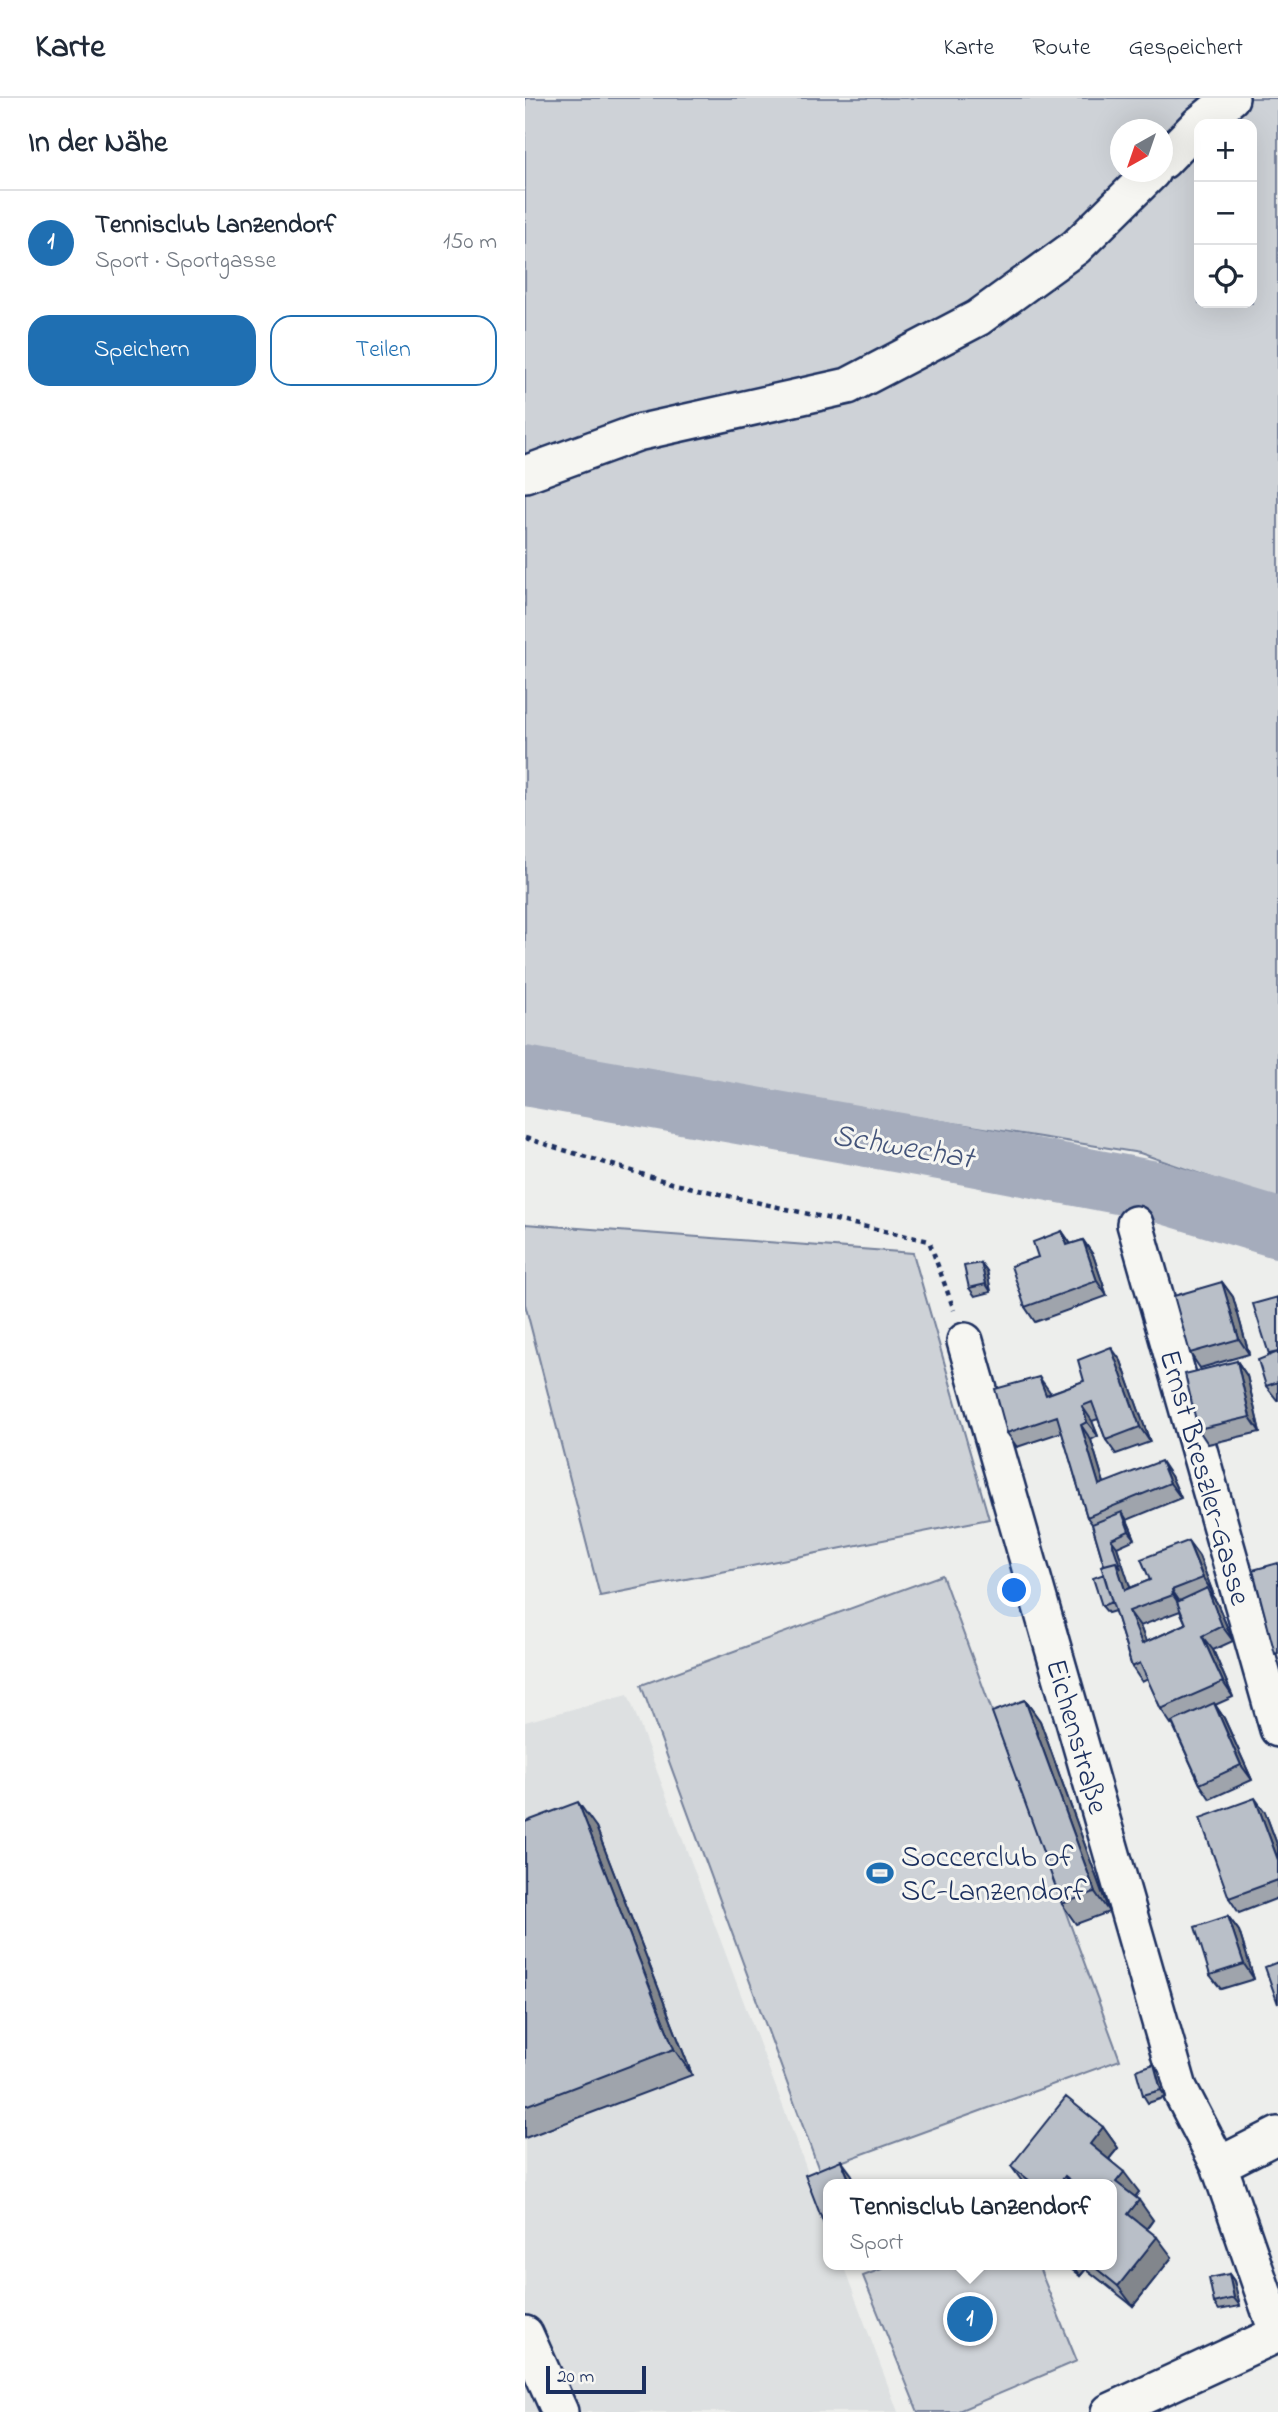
<!DOCTYPE html>
<html lang="de">
<head>
<meta charset="utf-8">
<style>
	body { margin:0; font-family:"Indie Flower",sans-serif; background:#f2f2f3; color:#1f2937 }
	.controls { position:absolute; right:21px; top:21px; display:grid; overflow:hidden; border-radius:14px; box-shadow:0 7px 28px #0002 }
	.controls button { width:63px; height:63px; display:grid; place-items:center; padding:0; border:0; border-bottom:2px solid #e0e1e3; background:#fff; color:#1f2937; font:35px sans-serif }
	.compass { position:absolute; left:585px; top:21px; width:63px; height:63px; border-radius:50%; background:#fff; box-shadow:0 7px 28px #0002; rotate:220deg }
	.scale { position:absolute; left:21px; bottom:18px; width:100px; box-sizing:border-box; padding-left:7px; border:4px solid #1b2f5e; border-top:0; font-size:19px; line-height:24px; white-space:nowrap; color:#1b2f5e; -webkit-text-stroke:5px #f6f6f2; paint-order:stroke }
	.you { position:absolute; left:490px; top:1493px; width:24px; height:24px; margin:-18px; border:5px solid #fff; border-radius:50%; background:#1a73e8; box-shadow:0 0 0 10px #1a73e833 }
	.badge { display:grid; place-items:center; width:46px; height:46px; border-radius:50%; background:#1f6fb2; color:#fff; font-size:23px; font-weight:700 }
	.pin { position:absolute; translate:-50% -50%; border:4px solid #fff; box-shadow:0 2px 7px #0006 }
	.popup { position:absolute; left:298px; top:2081px; width:294px; height:91px; box-sizing:border-box; display:grid; place-content:center; border-radius:14px; background:#fff; filter:drop-shadow(0 2px 5px #0005); font-size:23px; white-space:nowrap; color:#747a83 }
	.popup b { font-size:26px; color:#1f2937 }
	.popup::after { content:''; position:absolute; left:50%; top:100%; margin-left:-14px; border:14px solid transparent; border-top-color:#fff }
	.list { margin:0; padding:0; list-style:none }
	h2 { display:flex; justify-content:space-between; align-items:center; height:91px; margin:0; padding:0 28px; font-size:30px }
	h2 small { font-size:23px; font-weight:400; color:#747a83 }
	.list li { display:grid; grid-template-columns:46px 1fr auto; gap:21px; align-items:center; box-sizing:border-box; height:105px; padding:0 28px; border-top:2px solid #e0e1e3 }
	.list b { display:block; font-size:26px; white-space:nowrap }
	.list p { margin:0; font-size:23px; white-space:nowrap; color:#747a83 }
	.list em { font-size:23px; font-style:normal; color:#747a83 }
	.actions { display:flex; gap:14px; padding:21px 28px }
	.actions a { flex:1; padding:16px 0; border:2px solid #1f6fb2; border-radius:21px; text-align:center; font-size:24px; color:#1f6fb2 }
	.actions .main { background:#1f6fb2; color:#fff }
	.icon { flex:none; width:38px; height:38px; fill:none; stroke:currentColor; stroke-width:2; stroke-linecap:round; stroke-linejoin:round }
	.map { position:relative; flex:none; width:753px; height:2314px; overflow:hidden }
	header { display:flex; align-items:center; gap:42px; box-sizing:border-box; height:98px; padding:0 35px; background:#fff; border-bottom:2px solid #e0e1e3 }
	header strong { font-size:33px }
	nav { display:flex; gap:38px; margin-inline-start:auto; font-size:24px }
	main { display:flex }
	aside { flex:1; background:#fff }
	.map>svg:first-child { display:block }
	.built { fill:#dde0e1 }
	.green { fill:#ced2d7; stroke:#74809a; stroke-width:2; fill-rule:evenodd }
	.lines { fill:none; stroke-linecap:round; stroke-linejoin:round }
	.river { stroke:#a5acbc; stroke-width:60 }
	.minor-casing { stroke:#1b2f5e; stroke-width:40 }
	.path { stroke:#1b2f5e; stroke-width:4.5; stroke-dasharray:5 5; stroke-linecap:butt }
	.minor { stroke:#f6f6f2; stroke-width:35 }
	.wall { fill:#9fa4ac; stroke:#1b2f5e; stroke-width:2; fill-rule:evenodd }
	.shaded-wall { fill:#82868c; stroke:#1b2f5e; stroke-width:2 }
	.building { fill:#b9bfc8; stroke:#1b2f5e; stroke-width:2 }
	.labels { text-anchor:middle; stroke-width:6; stroke-linejoin:round; paint-order:stroke }
	.street-label { font-size:30px; fill:#1b2f5e; stroke:#f6f6f2 }
	.poi-label { font-size:30px; fill:#1b2f5e; stroke:#f6f6f2; text-anchor:start }
	.water-label { font-size:32px; font-style:italic; fill:#44547a; stroke:#f6f6f2 }
</style>
</head>
<body>
<header>
<strong>Karte</strong>
<nav><a>Karte</a><a>Route</a><a>Gespeichert</a></nav>
</header>
<main>
<aside>
<h2>In der Nähe<small></small></h2>
<ul class="list">
<li><span class="badge">1</span><div><b>Tennisclub Lanzendorf</b><p>Sport · Sportgasse</p></div><em>150 m</em></li>
</ul>
<div class="actions"><a class="main">Speichern</a><a>Teilen</a></div>
</aside>
<div class="map">
<svg width="753" height="2314" viewBox="0 0 753 2314">
	<rect width="100%" height="100%" fill="#edeeec"/>
	<filter id="ink" filterUnits="userSpaceOnUse"><feTurbulence type="fractalNoise" baseFrequency=".0143" numOctaves="2"/><feDisplacementMap in="SourceGraphic" scale="14" xChannelSelector="R" yChannelSelector="G"/><feConvolveMatrix kernelMatrix="1 2 1 2 8 2 1 2 1" color-interpolation-filters="sRGB"/></filter>
	<g filter="url(#ink)">
		<!-- built -->
		<path class="built" d="M 103,1596 L 303,2128 L 303,2167 L 318,2167 L 373,2314 L 0,2314 L 0,1624 Z"/>
		<!-- green -->
		<path class="green" d="M 0,0 L 753,0 L 753,1103 L 615,1055 L 0,956 ZM 674,26 L 727,26 L 727,205 L 674,205 ZM 596,32 L 638,32 L 638,74 L 596,74 Z
			M 0,1126 L 388,1155 L 464,1421 L 75,1498 L 0,1206 Z
			M 417,1477 L 595,1962 L 294,2072 L 116,1587 Z
			M 367,2167 L 513,2167 L 552,2263 L 431,2314 L 393,2314 L 338,2178 Z"/>
		<g class="lines">
			<!-- river -->
			<path class="river" d="M 0,978 L 426,1054 L 630,1093 L 753,1130"/>
			<defs>
				<path id="minor" d="M 674,26 L 706,0
					M 638,63 L 674,26
					M 0,376 L 112,335 L 323,288 L 453,220 L 551,149 L 627,74
					M 610,1126 L 753,1631
					M 440,1243 L 654,1990 L 694,2067
					M 753,2037 L 694,2067 L 753,2237
					M 0,2236 L 35,2314
					M 584,2314 L 753,2236"/>
			</defs>
			<!-- minor casing -->
			<use href="#minor" class="minor-casing"/>
			<!-- path -->
			<path class="path" d="M 0,1040 L 146,1085 L 404,1143 L 429,1212"/>
			<!-- minor -->
			<use href="#minor" class="minor"/>
		</g>
		<!-- wall -->
		<path class="wall" d="M 537,1133 L 546,1146 L 558,1142 L 568,1157 L 582,1198 L 510,1224 L 500,1209 L 513,1159 Z
			M 456,1165 L 462,1173 L 466,1194 L 450,1198 L 444,1190 Z
			M 697,1184 L 708,1199 L 724,1256 L 675,1270 L 665,1255 Z
			M 753,1199 L 753,1302 L 752,1302 L 741,1288 Z
			M 596,1263 L 625,1344 L 591,1356 L 581,1342 L 573,1321 L 567,1323 L 573,1338 L 566,1342 L 579,1385 L 646,1378 L 656,1400 L 602,1422 L 610,1441 L 592,1449 L 605,1490 L 625,1482 L 663,1443 L 674,1458 L 688,1495 L 686,1496 L 692,1505 L 708,1543 L 688,1552 L 708,1599 L 690,1607 L 699,1620 L 727,1682 L 685,1701 L 675,1686 L 647,1625 L 646,1626 L 636,1611 L 623,1581 L 617,1584 L 607,1569 L 590,1513 L 583,1515 L 577,1508 L 579,1467 L 567,1426 L 562,1419 L 537,1334 L 492,1349 L 482,1335 L 525,1295 L 559,1283 ZM 655,1513 L 661,1526 L 621,1544 L 615,1528 Z
			M 712,1263 L 722,1278 L 735,1334 L 683,1346 L 673,1331 Z
			M 500,1602 L 515,1623 L 584,1814 L 551,1826 L 537,1806 Z
			M 740,1714 L 753,1749 L 753,1800 L 714,1815 L 704,1800 Z
			M 0,1724 L 71,1729 L 167,1977 L 0,2040 Z
			M 703,1818 L 714,1833 L 729,1881 L 696,1891 L 685,1877 Z
			M 629,1966 L 634,1974 L 641,1999 L 623,2005 L 618,1997 Z
			M 578,2029 L 593,2050 L 584,2061 L 614,2094 L 610,2099 L 628,2122 L 622,2131 L 647,2159 L 608,2208 L 561,2171 L 555,2178 L 541,2167 L 587,2167 L 587,2086 L 499,2086 L 486,2068 Z
			M 704,2176 L 709,2183 L 715,2208 L 694,2212 L 689,2205 Z"/>
		<!-- shaded-wall -->
		<path class="shaded-wall" d="M 537,1133 L 547,1148 L 542,1147 Z
			M 558,1142 L 568,1157 L 582,1198 L 572,1183 Z
			M 456,1165 L 462,1173 L 466,1194 L 461,1186 Z
			M 697,1184 L 708,1199 L 724,1256 L 714,1241 Z
			M 586,1249 L 596,1263 L 625,1344 L 615,1329 Z
			M 712,1263 L 722,1278 L 735,1334 L 725,1319 Z
			M 514,1279 L 525,1294 L 532,1311 L 521,1297 Z
			M 557,1308 L 567,1323 L 573,1338 L 562,1324 Z
			M 556,1327 L 566,1342 L 584,1402 L 574,1387 Z
			M 636,1363 L 646,1378 L 656,1400 L 645,1385 Z
			M 597,1414 L 602,1422 L 610,1441 L 604,1433 Z
			M 586,1441 L 592,1449 L 611,1507 L 600,1492 L 591,1464 Z
			M 663,1443 L 674,1458 L 688,1495 L 678,1480 Z
			M 682,1490 L 692,1505 L 708,1543 L 697,1528 Z
			M 647,1492 L 657,1507 L 658,1512 L 648,1497 Z
			M 604,1513 L 615,1528 L 627,1560 L 617,1546 Z
			M 677,1538 L 688,1552 L 708,1599 L 698,1584 Z
			M 500,1602 L 515,1623 L 584,1814 L 570,1794 Z
			M 689,1605 L 699,1620 L 727,1682 L 716,1667 Z
			M 730,1700 L 740,1714 L 753,1749 L 753,1762 Z
			M 53,1704 L 71,1729 L 167,1977 L 149,1951 Z
			M 703,1818 L 714,1833 L 729,1881 L 719,1866 Z
			M 629,1966 L 634,1974 L 641,1999 L 636,1992 Z
			M 578,2029 L 593,2050 L 579,2067 L 565,2046 Z
			M 316,2062 L 327,2077 L 330,2086 L 326,2086 Z
			M 599,2074 L 614,2094 L 605,2105 L 591,2084 Z
			M 540,2078 L 546,2086 L 534,2086 Z
			M 614,2102 L 628,2122 L 617,2136 L 603,2116 Z
			M 632,2139 L 647,2159 L 608,2208 L 593,2188 Z
			M 547,2167 L 558,2167 L 561,2171 L 555,2178 Z
			M 704,2176 L 709,2183 L 715,2208 L 709,2200 Z"/>
		<!-- building -->
		<path class="building" d="M 537,1133 L 542,1147 L 558,1142 L 572,1183 L 500,1209 L 486,1168 L 513,1159 L 508,1144 Z
			M 456,1165 L 461,1186 L 444,1190 L 439,1168 Z
			M 697,1184 L 714,1241 L 665,1255 L 649,1198 Z
			M 753,1199 L 753,1254 L 744,1256 L 728,1206 Z
			M 586,1249 L 615,1329 L 581,1342 L 567,1304 L 557,1308 L 562,1324 L 556,1327 L 574,1387 L 636,1363 L 645,1385 L 562,1419 L 532,1318 L 482,1335 L 470,1291 L 514,1279 L 521,1297 L 559,1283 L 553,1262 Z
			M 753,1254 L 753,1284 L 741,1288 L 733,1262 Z
			M 712,1263 L 725,1319 L 673,1331 L 660,1276 Z
			M 597,1414 L 604,1433 L 586,1441 L 596,1471 L 591,1464 L 579,1467 L 567,1426 Z
			M 663,1443 L 678,1480 L 647,1492 L 648,1497 L 604,1513 L 617,1546 L 661,1526 L 652,1504 L 682,1490 L 697,1528 L 677,1538 L 698,1584 L 636,1611 L 615,1565 L 607,1569 L 576,1468 L 591,1464 L 600,1492 L 625,1482 L 616,1461 Z
			M 753,1465 L 753,1555 L 750,1556 L 728,1472 Z
			M 579,1476 L 587,1504 L 577,1508 L 568,1480 Z
			M 500,1602 L 570,1794 L 537,1806 L 467,1614 Z
			M 689,1605 L 716,1667 L 675,1686 L 647,1624 Z
			M 730,1700 L 753,1762 L 753,1782 L 704,1800 L 675,1720 Z
			M 53,1704 L 149,1951 L 0,2008 L 0,1724 Z
			M 703,1818 L 719,1866 L 685,1877 L 670,1829 Z
			M 753,1864 L 753,1906 L 740,1869 Z
			M 629,1966 L 636,1992 L 618,1997 L 611,1972 Z
			M 541,1999 L 578,2029 L 565,2046 L 599,2074 L 591,2084 L 614,2102 L 603,2116 L 632,2139 L 593,2188 L 567,2167 L 587,2167 L 587,2086 L 550,2086 L 540,2078 L 534,2086 L 509,2086 L 486,2068 Z
			M 316,2062 L 326,2086 L 303,2086 L 303,2137 L 280,2077 Z
			M 704,2176 L 709,2200 L 689,2205 L 684,2180 Z"/>
	</g>
	<!-- icons -->
	<defs>
		<symbol id="stadium-bare" viewBox="-9 -9 18 18"><path d="M0-5a6.5 5 0 1 0 0 10a6.5 5 0 1 0 0-10ZM-3.5-1.8h7v3.6h-7Z" fill="#1f6fb2" stroke="#f6f6f2" stroke-width="2.5" paint-order="stroke"/></symbol>
	</defs>
	<g fill-rule="evenodd">
		<use href="#stadium-bare" x="336" y="1756" width="38" height="38"/>
	</g>
	<g class="labels">
		<!-- street labels -->
		<g class="street-label">
			<text transform="translate(681 1379) rotate(74)" y="10">Ernst Breszler-Gasse</text>
			<text transform="translate(553 1638) rotate(74)" y="10">Eichenstraße</text>
		</g>
		<!-- poi labels -->
		<g class="poi-label">
			<text x="376" y="1768">Soccerclub of<tspan x="376" dy="34">SC-Lanzendorf</tspan></text>
		</g>
		<!-- water labels -->
		<g class="water-label">
			<text transform="translate(378 1047) rotate(10)" y="11">Schwechat</text>
		</g>
	</g>
</svg>
<div class="controls">
<button>+</button>
<button>−</button>
<button><svg class="icon" aria-label="locate" viewBox="0 0 24 24"><circle cx="12" cy="12" r="6"/><path d="M12 2v4M12 18v4M2 12h4M18 12h4"/></svg></button>
</div>
<svg class="compass" viewBox="-18 -18 36 36"><path d="M0-13l5 13h-10z" fill="#e53935"/><path d="M0 13l5-13h-10z" fill="#747a83"/></svg>
<div class="scale">20 m</div>
<div class="you"></div>
<div class="pin badge" style="left:445px;top:2221px">1</div>
<div class="popup"><b>Tennisclub Lanzendorf</b>Sport</div>
</div>
</main>
</body>
</html>
